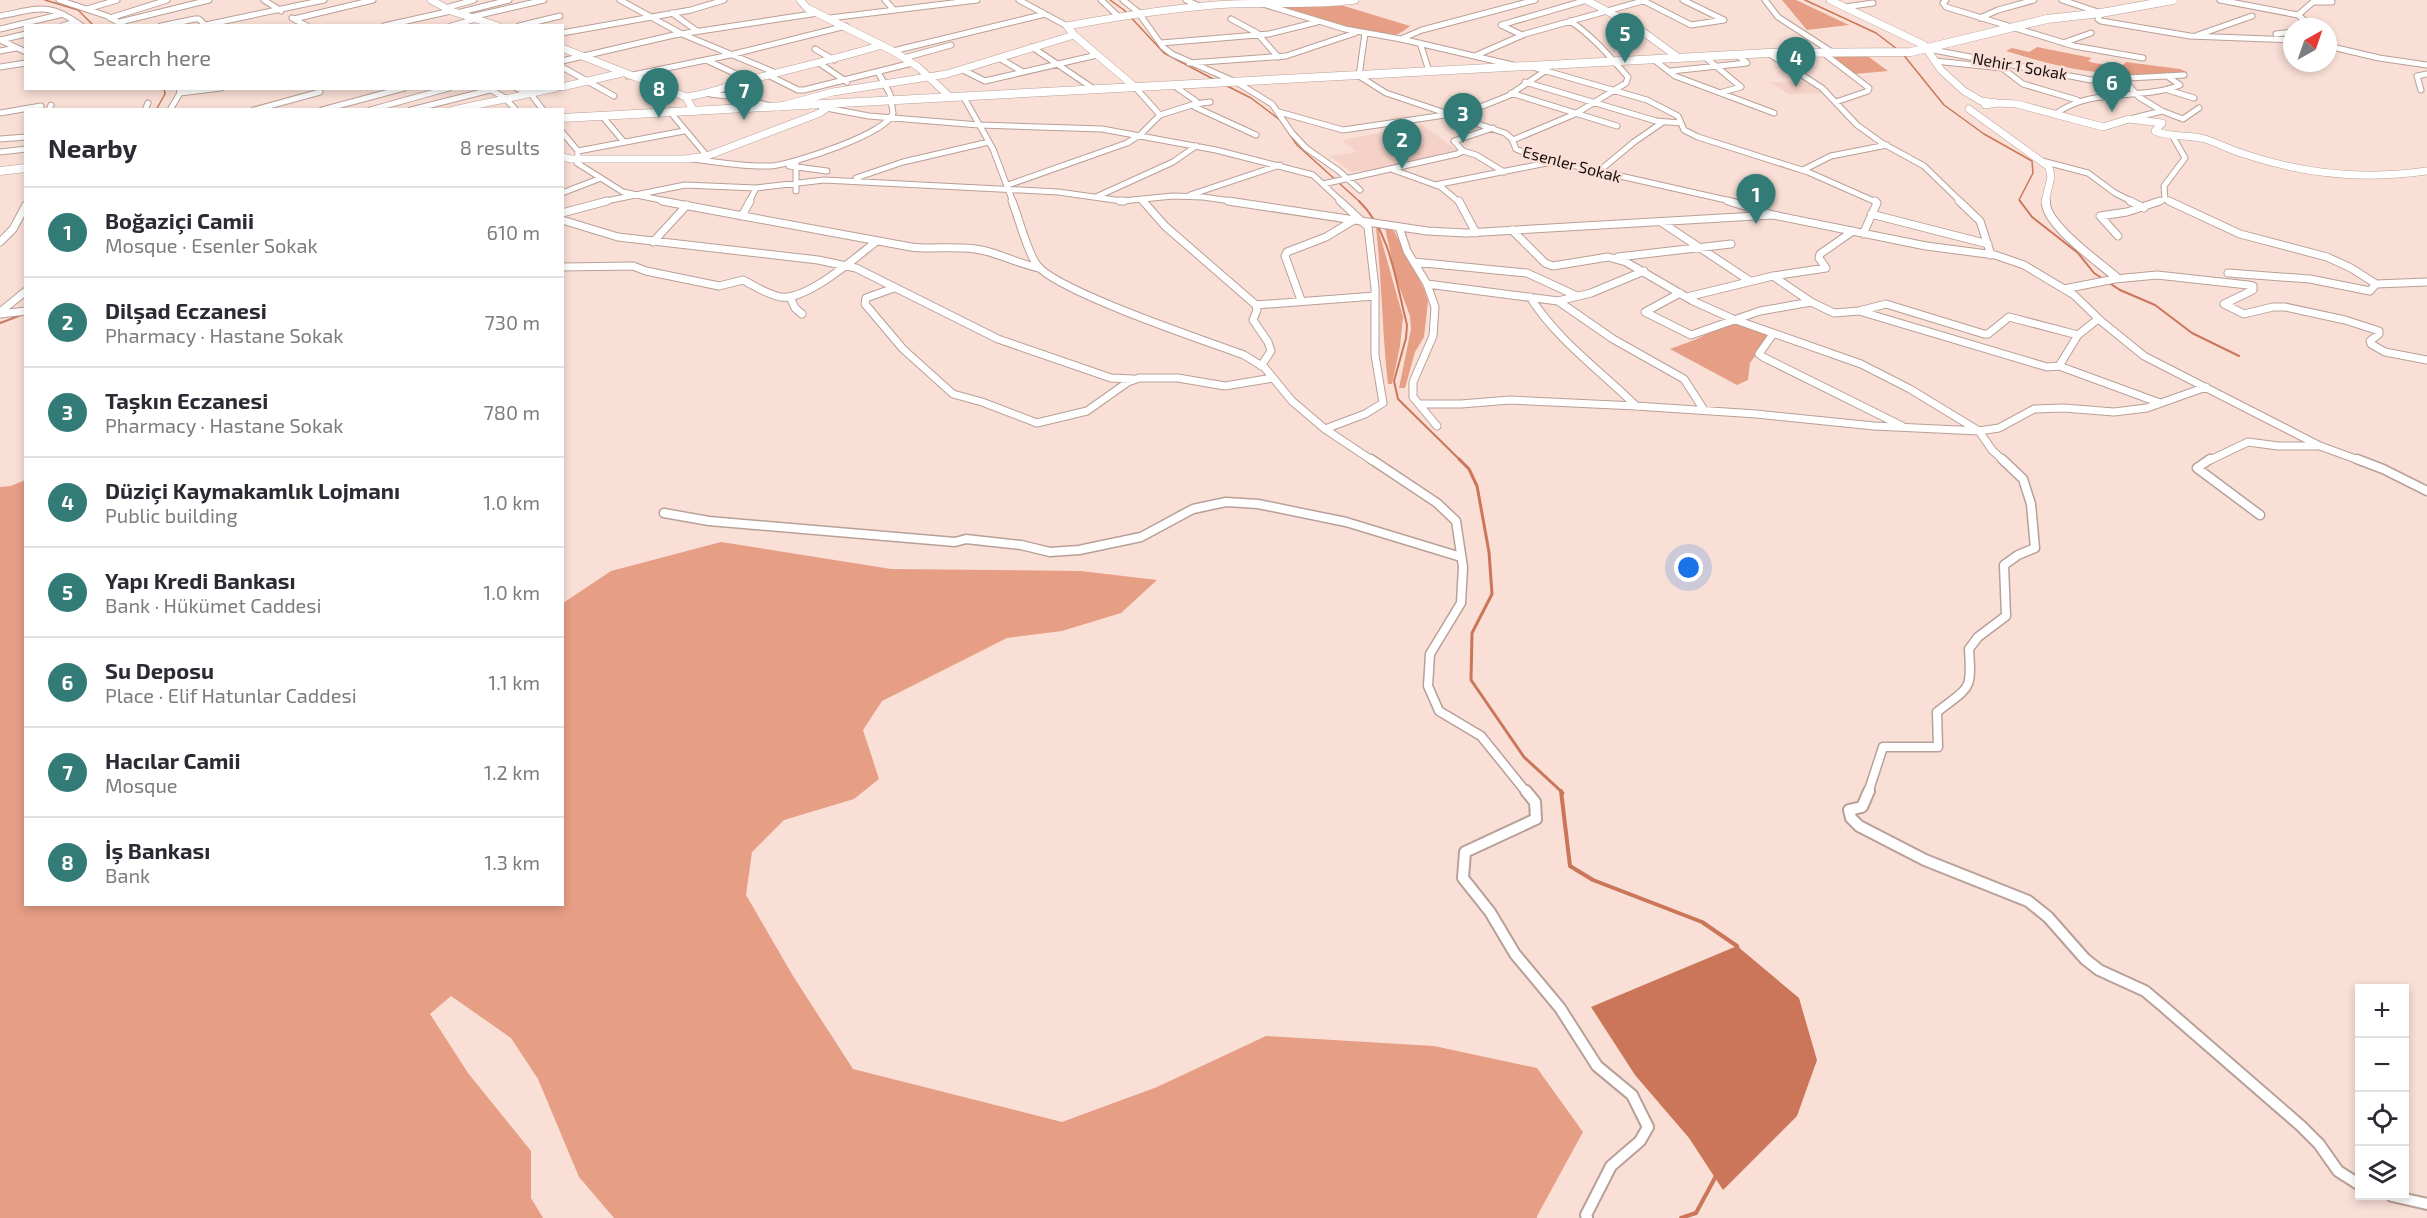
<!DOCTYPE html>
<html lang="en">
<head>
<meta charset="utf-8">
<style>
	body { margin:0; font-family:"Exo 2",sans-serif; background:#f7f7f7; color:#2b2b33 }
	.controls { position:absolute; right:18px; bottom:18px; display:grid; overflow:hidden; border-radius:0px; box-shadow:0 3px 9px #0003 }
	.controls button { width:54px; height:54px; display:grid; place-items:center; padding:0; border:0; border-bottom:2px solid #e1e1e2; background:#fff; color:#2b2b33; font:30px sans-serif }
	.compass { position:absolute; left:2283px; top:18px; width:54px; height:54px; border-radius:50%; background:#fff; box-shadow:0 3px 9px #0003; rotate:40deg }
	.you { position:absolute; left:1689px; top:568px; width:21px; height:21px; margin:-15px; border:4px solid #fff; border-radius:50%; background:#1a73e8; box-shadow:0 0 0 9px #1a73e833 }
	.badge { display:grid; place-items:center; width:39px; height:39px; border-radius:50%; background:#337b77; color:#fff; font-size:20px; font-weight:700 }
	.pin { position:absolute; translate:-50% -50px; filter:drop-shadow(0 2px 3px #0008) }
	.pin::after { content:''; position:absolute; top:32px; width:21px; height:18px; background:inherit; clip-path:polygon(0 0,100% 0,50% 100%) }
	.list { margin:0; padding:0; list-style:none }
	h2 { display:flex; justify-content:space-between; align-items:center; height:78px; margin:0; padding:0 24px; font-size:26px }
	h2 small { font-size:20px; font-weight:400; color:#7c7c81 }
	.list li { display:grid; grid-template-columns:39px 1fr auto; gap:18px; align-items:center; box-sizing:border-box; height:90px; padding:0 24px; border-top:2px solid #e1e1e2 }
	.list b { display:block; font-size:22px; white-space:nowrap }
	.list p { margin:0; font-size:20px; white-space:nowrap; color:#7c7c81 }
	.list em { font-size:20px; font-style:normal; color:#7c7c81 }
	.icon { flex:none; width:33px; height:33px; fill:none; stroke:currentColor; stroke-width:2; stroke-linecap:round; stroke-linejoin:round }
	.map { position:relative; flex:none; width:2427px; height:1218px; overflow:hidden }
	.search { position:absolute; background:#fff; box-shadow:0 3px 9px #0003; left:24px; top:24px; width:540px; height:66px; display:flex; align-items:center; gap:15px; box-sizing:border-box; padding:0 21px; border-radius:0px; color:#7c7c81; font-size:22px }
	.panel { position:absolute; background:#fff; box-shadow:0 3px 9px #0003; left:24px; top:108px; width:540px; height:798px; border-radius:0px }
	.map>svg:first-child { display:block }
	.built { fill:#f4d2c7 }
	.green { fill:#e69e85 }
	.water { fill:#cb7658 }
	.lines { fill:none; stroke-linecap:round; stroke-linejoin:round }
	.stream-far3 { stroke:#cb7658; stroke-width:1.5 }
	.stream-far2 { stroke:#cb7658; stroke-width:2 }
	.stream-far1 { stroke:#cb7658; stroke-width:3 }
	.stream { stroke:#cb7658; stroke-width:4 }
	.minor-far3-casing { stroke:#b8a098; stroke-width:7 }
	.minor-far2-casing { stroke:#b8a098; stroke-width:9 }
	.minor-far1-casing { stroke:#b8a098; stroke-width:11 }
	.minor-casing { stroke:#b8a098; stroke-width:14 }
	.tertiary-far1-casing { stroke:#b8a098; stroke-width:8 }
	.tertiary-casing { stroke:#b8a098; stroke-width:10 }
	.secondary-casing { stroke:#b8a098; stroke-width:9 }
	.minor-far3 { stroke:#fff; stroke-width:5 }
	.minor-far2 { stroke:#fff; stroke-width:7 }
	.minor-far1 { stroke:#fff; stroke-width:8 }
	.minor { stroke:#fff; stroke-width:10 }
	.tertiary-far1 { stroke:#fff; stroke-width:7 }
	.tertiary { stroke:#fff; stroke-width:8 }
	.secondary { stroke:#fff; stroke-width:8 }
	.labels { text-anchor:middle; stroke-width:5; stroke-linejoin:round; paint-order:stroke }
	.far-street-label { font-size:16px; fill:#180f0c; stroke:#f9dfd6 }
</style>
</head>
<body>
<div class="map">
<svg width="2427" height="1218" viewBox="0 0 2427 1218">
	<rect width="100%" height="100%" fill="#f9dfd6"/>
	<!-- built -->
	<path class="built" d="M 1770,82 L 1809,82 L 1824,93 L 1788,94 Z
		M 1422,125 L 1457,150 L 1377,169 L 1351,172 L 1330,156 L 1357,152 L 1342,140 Z"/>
	<!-- green -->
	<path class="green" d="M 1782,0 L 1796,0 L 1849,25 L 1807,30 Z
		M 1344,6 L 1410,26 C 1405,30 1400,34 1394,35 C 1378,37 1296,16 1284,7 Z
		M 2037,47 L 2092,58 L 2088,61 C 2100,66 2111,63 2123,65 L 2126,62 L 2180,69 L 2187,72 C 2120,80 2070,71 2006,51 L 2012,48 L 2029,52 Z
		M 1866,55 L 1888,71 L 1855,74 L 1829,57 Z
		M 1376,228 L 1378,228 L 1403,317 L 1400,346 L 1392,384 L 1388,384 C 1382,332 1382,280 1376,228 Z
		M 1385,228 L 1394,231 L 1424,289 L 1428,301 L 1424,337 L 1415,352 L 1405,388 L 1399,388 L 1411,329 L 1410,316 L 1396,278 Z
		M 1731,321 L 1768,334 L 1768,338 L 1750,363 L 1748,380 L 1737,385 L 1670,349 L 1697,339 Z
		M 25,480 L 26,904 L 562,904 L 563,603 L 611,571 L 721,542 L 891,569 L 1081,571 L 1157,580 L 1121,613 L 1062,631 L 1007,638 L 882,701 L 863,730 L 879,779 L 854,799 L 784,820 L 752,852 L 746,895 L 793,976 L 853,1069 L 1062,1122 L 1157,1087 L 1266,1036 L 1434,1046 L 1537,1068 L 1583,1132 L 1537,1216 L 1537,1218 L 614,1218 L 579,1177 L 538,1079 L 511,1038 L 451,996 L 430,1014 L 468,1073 L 531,1151 L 531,1198 L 543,1218 L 0,1218 L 0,487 L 11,486 Z"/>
	<!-- water -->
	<path class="water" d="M 1737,946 L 1799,998 L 1817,1060 L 1797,1116 L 1723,1190 L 1689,1138 L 1635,1075 L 1591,1007 Z"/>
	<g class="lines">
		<!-- stream-far3 -->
		<path class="stream-far3" d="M 45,0 L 78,10 L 94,26
			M 1110,0 L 1124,10 L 1164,53 L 1215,80
			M 1805,0 L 1876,33 L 1897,49
			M 1902,53 L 1944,105 L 1984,134 L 2032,161 L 2033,173 L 2019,200 L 2021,202
			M 1223,84 L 1251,98 L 1280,120 L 1297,145 L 1360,202
			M 156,110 L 165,94 L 164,88"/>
		<!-- stream-far2 -->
		<path class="stream-far2" d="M 1359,201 C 1391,232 1396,283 1407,325 L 1406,338 L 1394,381 L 1398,399 L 1461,461
			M 2020,201 L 2032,217 L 2078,253 L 2094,273 L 2120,290 L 2155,305 L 2192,333 L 2239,356
			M 0,323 L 24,314"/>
		<!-- stream-far1 -->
		<path class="stream-far1" d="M 1459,459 L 1469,469 L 1477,486 L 1489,552 L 1492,594 L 1472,633 L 1471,680 L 1524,757 L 1563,793"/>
		<!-- stream -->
		<path class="stream" d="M 1561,791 L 1570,866 L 1593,880 L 1702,922 L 1737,946 L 1738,950
			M 1681,1218 L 1696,1213 L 1716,1176"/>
		<defs>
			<path id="minor-far3" d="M 59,0 L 107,16 L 123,25
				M 264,0 L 281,11
				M 620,0 L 682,34 L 776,73
				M 885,0 L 894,10
				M 1019,0 L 1067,26
				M 1101,0 L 1118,16
				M 1123,0 L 1138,12 L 1163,47 L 1172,54 L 1238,83 L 1272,104 L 1292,133 L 1306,148 L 1339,171 L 1360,190
				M 1186,0 L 1199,6
				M 1250,0 L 1345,29 L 1401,39 L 1517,66
				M 1642,0 L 1691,25 L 1724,20 L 1683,0
				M 1765,0 L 1778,17 L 1832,52
				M 1946,0 L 1943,3 L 1946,7 L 2074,46 L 2143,58
				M 2062,0 L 2101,13 L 2098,19 L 2101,21 L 2190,36 L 2292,40
				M 2220,0 L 2298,15 L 2304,20 L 2300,27
				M 1845,7 L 1873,3
				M 445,8 L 474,0
				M 87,9 L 117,0
				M 457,13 L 509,0
				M 672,13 L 697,31
				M 2298,15 L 2313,2 L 2332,2
				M 0,16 C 38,9 48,1 82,26
				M 471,17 L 544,0
				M 110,18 L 167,0
				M 292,18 L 307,26
				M 830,18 L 977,0
				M 1980,18 L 1998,10 L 2034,0
				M 294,19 L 373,0
				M 1231,19 L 1257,33 L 1278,57
				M 120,22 L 209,0
				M 62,26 L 75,22
				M 161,26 L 195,19 L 199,19 L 206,26
				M 201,26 L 324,0
				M 384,26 L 451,11
				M 451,26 L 476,19
				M 519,26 L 560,16
				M 0,29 L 63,14
				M 562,33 L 691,10 L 724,0
				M 1365,33 L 1359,76 L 1386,93 L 1505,133 L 1512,139 L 1516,149 L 1532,156 L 1735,202
				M 2276,34 L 2292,32
				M 1522,35 L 1501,25 L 1587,0
				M 2198,35 L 2252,16
				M 1401,39 L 1422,30 L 1535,0
				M 0,40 L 26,52
				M 0,40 L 26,34
				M 1161,43 L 1269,34 L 1317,22
				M 1420,43 L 1429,71
				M 2063,43 L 2091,33
				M 2328,46 L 2379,58 L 2427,65
				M 1032,47 L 1094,89
				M 815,49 L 834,60
				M 1928,49 L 2091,80 L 2184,75
				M 0,51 L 16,48
				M 893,51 L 1045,14
				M 1822,52 L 1869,88 L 1868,91 L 1836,102
				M 1768,53 L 1822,88 L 1857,125 L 1882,143 L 1924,166 L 1961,202
				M 1477,55 L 1525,34 L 1646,0
				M 1705,57 L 1741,87 L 1723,92
				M 904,58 L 951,45
				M 999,58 L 1023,72
				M 1653,59 L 1675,76 L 1774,113
				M 706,60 L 749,80
				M 562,61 L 674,35 L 818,13
				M 1935,61 L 2002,68 L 2023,84 L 2077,100
				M 819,63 L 847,82
				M 1189,63 L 1286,56 L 1355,33
				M 1529,66 L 1647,100 L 1678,116 L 1684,130 L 1698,137 L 1808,172 L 1876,202
				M 0,67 L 26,63
				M 562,67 L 614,96
				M 965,71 L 985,81 L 1097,55
				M 1671,71 L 1747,63 L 1737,55
				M 768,75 L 798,90 L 804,90 L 912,63
				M 628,76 L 730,55 L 846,26
				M 2123,79 L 2139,97 L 2162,111 L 2134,118
				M 1525,82 L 1656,121 L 1681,123
				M 1173,85 L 1196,101 L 1195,107 L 1256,135
				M 488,88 L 505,98 L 516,110
				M 516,88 L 531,94 L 543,110
				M 2168,90 L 2194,98
				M 2421,90 L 2417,76 L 2427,74
				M 180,93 L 221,88
				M 1511,93 L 1617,126
				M 710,94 L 737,97 L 774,107
				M 963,96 L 993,149 L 1013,202
				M 821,107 L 869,116 L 979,125 L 1102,129 L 1216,150 L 1313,175 L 1342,202
				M 49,110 L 51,105
				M 145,110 L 148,103
				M 170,110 L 180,93 L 179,89
				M 254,110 L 320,92
				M 322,110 L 404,88
				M 370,110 L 449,88
				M 411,110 L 490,90
				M 2162,111 L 2183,119 L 2199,108
				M 1279,112 L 1343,130 L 1445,115
				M 0,113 L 41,106
				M 671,113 L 707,156
				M 2057,113 C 2093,87 2140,101 2180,85 L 2167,76
				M 1160,115 L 1195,104 L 1210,102
				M 602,116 L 624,142
				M 1455,117 L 1508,96 L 1545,71
				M 562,132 L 578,151 L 577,163 L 623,192 L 670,202
				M 0,139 L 26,137
				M 1513,140 L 1575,114 L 1626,83 L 1628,77 C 1610,57 1593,36 1570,21
				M 578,151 L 684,131
				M 1463,151 L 1476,155 L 1504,172
				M 0,152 L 26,149
				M 692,159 C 718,162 745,167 771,166 C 793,164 887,134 893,113 L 890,94 L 878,72
				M 2042,161 L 2088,173 L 2115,193 L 2133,202
				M 796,162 L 796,191
				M 789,166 L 827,171
				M 1391,169 L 1441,187 L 1459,202
				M 1803,170 L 1831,156 L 1887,145
				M 1598,172 L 1634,142 L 1663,122
				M 856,178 L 903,162 L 989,142
				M 1323,184 L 1457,154 L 1463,151 L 1454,141 L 1493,128
				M 1008,185 L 1127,143 L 1140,135 L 1160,115 L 1135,87
				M 1435,185 L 1552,162
				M 562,193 L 601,178
				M 1190,195 L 1280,165
				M 1096,197 L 1173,162 L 1196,146
				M 2165,199 L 2172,202
				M 1142,200 L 1144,202
				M 601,202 L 685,185 L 756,188 L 824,180 L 1058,192 L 1122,201 L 1173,196 L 1203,197 L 1238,202
				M 749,202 L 756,188
				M 2155,202 L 2165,199 L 2164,186 L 2185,158 L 2172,135"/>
			<path id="minor-far2" d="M 662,201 L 911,247 C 934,250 958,245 981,250 C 1001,254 1019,264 1039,268
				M 1012,201 C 1019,218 1027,252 1037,265 C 1056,291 1206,341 1244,355 L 1265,368 L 1292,401 L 1325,429 L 1373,461
				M 1120,201 L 1124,201
				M 1143,201 L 1165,226 L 1256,305 L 1257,310 L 1253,320 L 1268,342 L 1271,351 L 1261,366
				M 1228,201 L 1427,231 L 1466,233 L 1773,215
				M 1459,201 L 1476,233
				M 1728,201 L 1773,215 L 1926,246 L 1995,255 L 2024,265 L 2074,295 L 2101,321 L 2144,356 L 2320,446 L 2361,461
				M 1959,201 L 1980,221 L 1991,255
				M 2130,201 L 2144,208
				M 2169,201 L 2240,234 L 2327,257 L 2351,268 L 2376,284 L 2427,282
				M 562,213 L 607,201
				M 1871,214 L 1988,244
				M 742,216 L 750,201
				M 562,220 L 618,237 L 818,260 L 856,268 L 998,339 L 1111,378 L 1133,379
				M 1661,222 L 1750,281
				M 1399,227 L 1407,251 L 1427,284 L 1435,307 L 1433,336 L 1413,382 L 1413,397 L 1437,426
				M 1512,230 L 1545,263 L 1553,266 L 1608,257 L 1626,262 L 1693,301 L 1733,319 L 1861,364 L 1910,389 L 1979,431 L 1992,450 L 2004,461
				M 1863,234 L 1877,203 L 1875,201
				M 2118,236 L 2100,216 L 2127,212 L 2160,201
				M 0,242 L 13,229 L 26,205
				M 653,242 L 687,205
				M 1618,257 L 1731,244
				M 1414,262 L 1527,273 L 1577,296
				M 562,267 L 633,266 L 646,271 L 719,286 L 743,280 C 755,286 768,295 781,297 C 808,300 856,257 877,241
				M 2228,273 L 2310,279 L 2370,291 L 2376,284
				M 1773,276 L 1811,302 L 1834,313 L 1859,311 L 1886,304 L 1984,334 L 1988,334 L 2009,317 L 2078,335
				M 1427,284 L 1558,301 L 1591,293 L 1644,271
				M 894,288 L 866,298 L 865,304 L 903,349 L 953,394 L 982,402 L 1037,423 L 1087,411 L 1128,382 L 1139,378 L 1178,378 L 1225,386 L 1273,378
				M 2064,289 L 2115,279 L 2157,275 L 2248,285 L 2253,286 L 2253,290 L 2224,304 L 2244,314 L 2273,307 L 2285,307 L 2345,320 L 2379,331 L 2379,334 L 2370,341 L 2371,344 L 2385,352 L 2427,360
				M 1680,293 L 1645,312 L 1691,335 L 1760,311 L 1811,302
				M 790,297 L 795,308 L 802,314
				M 1530,297 C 1558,341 1600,370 1636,406
				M 1687,297 L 1773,276 L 1826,268 L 1819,258 L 1820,254 L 1853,231
				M 1301,300 L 1285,256 L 1287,252 L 1326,237 L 1354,220
				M 1558,301 L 1613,339 L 1684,379 L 1704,410
				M 1256,305 L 1375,296
				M 1859,311 L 2047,367 L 2059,366 L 2160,403
				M 0,312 L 26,291
				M 0,314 L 26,311
				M 1773,334 L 1759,354 L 1763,357 L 1902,426
				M 2059,366 L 2078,335 L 2098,319
				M 1419,404 L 1461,404 L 1510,400 L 1636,406 L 1756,414 L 1874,426 L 1979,431 L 1999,428 L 2034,409 L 2064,408 L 2114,412 L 2147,408 L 2206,387
				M 1325,429 L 1365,414 L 1383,403 L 1375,355 L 1375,288 L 1368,227 L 1340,201
				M 2208,461 L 2248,442 L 2278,446 L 2317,446"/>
			<path id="minor-far1" d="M 1371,459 L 1437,503 L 1456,521 L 1463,567 L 1461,603 L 1430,654 L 1428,686 L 1439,711 L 1481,736 L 1527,793
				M 2210,459 L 2197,468 L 2260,515
				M 2357,459 L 2383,469 L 2427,491
				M 664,513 L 709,521 L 955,542 L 966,539 L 1021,545 L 1050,552 L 1079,550 L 1141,537 L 1193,509 L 1226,502 L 1258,504 L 1346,522 L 1461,557
				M 1868,793 L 1883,747 L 1938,747 L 1937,712 C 1970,686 1972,692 1969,649 L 1978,637 L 2006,616 L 2004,565 L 2018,555 L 2035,548 L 2031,504 L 2023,479 L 2002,459"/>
			<path id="minor" d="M 1526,791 L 1535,802 L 1536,819 L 1465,852 L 1463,878 L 1490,912 L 1515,954 L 1560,1008 L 1597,1066 L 1632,1095 L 1648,1127 L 1640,1141 L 1611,1166 L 1586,1215 L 1587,1218
				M 1869,791 L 1862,807 L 1849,810 L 1851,818 L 1859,826 L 1925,860 L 2028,901 L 2048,917 L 2085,959 L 2099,970 L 2145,991 L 2164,1007 L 2301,1126 L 2319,1144 L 2338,1171 L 2360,1185
				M 2392,1196 L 2427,1204"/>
			<path id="tertiary-far1" d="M 431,0 L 451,11 L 498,26
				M 800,0 L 807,8 L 893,51 L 918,67 L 950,97
				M 1586,0 L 1635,26 L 1679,58
				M 1830,0 L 1924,45 L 1941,70 L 1964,91 L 1981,101 L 1997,103 L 1985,105
				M 562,48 L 686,97 L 694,112
				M 562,87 L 622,73
				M 1135,87 L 1074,35 L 1067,26 C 1121,16 1176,7 1231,4 C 1273,2 1314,6 1355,0
				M 686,97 C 711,94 729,85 753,79 C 796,68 839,58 882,45
				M 1997,103 L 2017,104 L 2103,127 L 2129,119 L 2162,123 L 2155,131 C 2170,138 2189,134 2205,139 C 2218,143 2230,150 2244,154 C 2303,174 2365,180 2427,171
				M 778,107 L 833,92 L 947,74 L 1074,35
				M 1969,109 L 2049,167 L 2051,177 L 2045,202
				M 453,110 L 556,88
				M 562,157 L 571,159 L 685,159 L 707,156 L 820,113 L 832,104"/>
			<path id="tertiary" d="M 2046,201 C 2043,223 2100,263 2117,278"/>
			<path id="secondary" d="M 562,118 L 1768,53 L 1911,52 L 2047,19 L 2101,13 L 2173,0
				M 0,171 L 26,168"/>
		</defs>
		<!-- minor-far3 casing -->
		<use href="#minor-far3" class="minor-far3-casing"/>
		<!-- minor-far2 casing -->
		<use href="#minor-far2" class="minor-far2-casing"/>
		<!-- minor-far1 casing -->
		<use href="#minor-far1" class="minor-far1-casing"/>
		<!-- minor casing -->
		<use href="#minor" class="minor-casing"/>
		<!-- tertiary-far1 casing -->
		<use href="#tertiary-far1" class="tertiary-far1-casing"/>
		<!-- tertiary casing -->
		<use href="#tertiary" class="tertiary-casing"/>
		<!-- secondary casing -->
		<use href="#secondary" class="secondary-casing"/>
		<!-- minor-far3 -->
		<use href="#minor-far3" class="minor-far3"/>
		<!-- minor-far2 -->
		<use href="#minor-far2" class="minor-far2"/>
		<!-- minor-far1 -->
		<use href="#minor-far1" class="minor-far1"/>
		<!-- minor -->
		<use href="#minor" class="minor"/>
		<!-- tertiary-far1 -->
		<use href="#tertiary-far1" class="tertiary-far1"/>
		<!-- tertiary -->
		<use href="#tertiary" class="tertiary"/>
		<!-- secondary -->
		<use href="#secondary" class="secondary"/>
	</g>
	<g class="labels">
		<!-- far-street labels -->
		<g class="far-street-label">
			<text transform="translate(2020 66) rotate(10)" y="6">Nehir 1 Sokak</text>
			<text transform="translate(1572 164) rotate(15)" y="6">Esenler Sokak</text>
		</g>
	</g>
</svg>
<div class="controls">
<button>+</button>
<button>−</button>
<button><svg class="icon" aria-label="locate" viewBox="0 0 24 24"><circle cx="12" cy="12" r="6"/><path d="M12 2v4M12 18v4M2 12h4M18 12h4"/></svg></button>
<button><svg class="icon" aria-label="layers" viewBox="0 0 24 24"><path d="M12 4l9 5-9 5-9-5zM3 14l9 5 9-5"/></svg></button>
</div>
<svg class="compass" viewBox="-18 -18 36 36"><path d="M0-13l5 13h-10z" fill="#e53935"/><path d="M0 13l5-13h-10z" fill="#7c7c81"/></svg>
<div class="you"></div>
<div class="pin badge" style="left:1756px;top:224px">1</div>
<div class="pin badge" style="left:1402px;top:169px">2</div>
<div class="pin badge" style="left:1463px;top:143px">3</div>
<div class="pin badge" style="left:1796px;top:87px">4</div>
<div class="pin badge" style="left:1625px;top:63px">5</div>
<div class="pin badge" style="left:2112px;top:112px">6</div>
<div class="pin badge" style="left:744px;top:120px">7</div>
<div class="pin badge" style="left:659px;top:118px">8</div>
<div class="search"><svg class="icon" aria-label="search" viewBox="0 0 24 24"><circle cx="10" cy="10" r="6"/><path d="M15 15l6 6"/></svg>Search here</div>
<section class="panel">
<h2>Nearby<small>8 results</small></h2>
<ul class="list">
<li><span class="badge">1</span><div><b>Boğaziçi Camii</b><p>Mosque · Esenler Sokak</p></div><em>610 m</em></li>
<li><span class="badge">2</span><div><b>Dilşad Eczanesi</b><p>Pharmacy · Hastane Sokak</p></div><em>730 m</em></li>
<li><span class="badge">3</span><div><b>Taşkın Eczanesi</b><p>Pharmacy · Hastane Sokak</p></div><em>780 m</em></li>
<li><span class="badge">4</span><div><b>Düziçi Kaymakamlık Lojmanı</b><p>Public building</p></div><em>1.0 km</em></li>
<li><span class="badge">5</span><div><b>Yapı Kredi Bankası</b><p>Bank · Hükümet Caddesi</p></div><em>1.0 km</em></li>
<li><span class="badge">6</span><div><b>Su Deposu</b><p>Place · Elif Hatunlar Caddesi</p></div><em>1.1 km</em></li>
<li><span class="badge">7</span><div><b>Hacılar Camii</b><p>Mosque</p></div><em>1.2 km</em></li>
<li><span class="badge">8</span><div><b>İş Bankası</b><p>Bank</p></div><em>1.3 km</em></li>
</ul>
</section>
</div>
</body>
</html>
